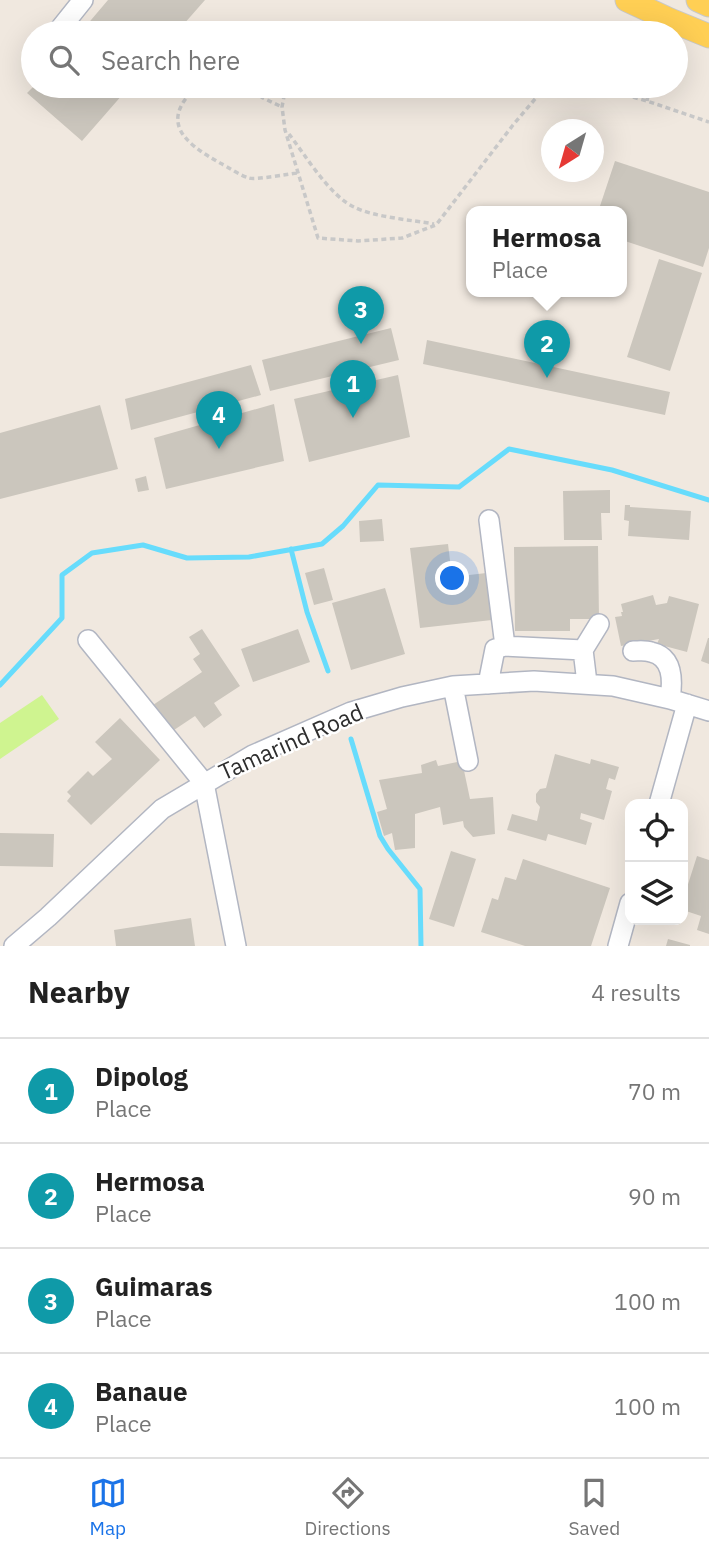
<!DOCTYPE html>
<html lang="en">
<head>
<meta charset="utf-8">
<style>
	body { margin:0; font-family:"IBM Plex Sans",sans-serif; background:#f6f6f6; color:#222 }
	.controls { position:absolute; right:21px; bottom:21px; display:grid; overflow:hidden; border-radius:14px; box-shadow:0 7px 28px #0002 }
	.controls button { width:63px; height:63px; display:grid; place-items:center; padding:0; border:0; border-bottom:2px solid #e0e0e0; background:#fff; color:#222; font:35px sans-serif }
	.compass { position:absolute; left:541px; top:119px; width:63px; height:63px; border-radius:50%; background:#fff; box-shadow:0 7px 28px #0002; rotate:217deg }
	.you { position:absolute; left:453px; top:579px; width:24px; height:24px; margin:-18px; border:5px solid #fff; border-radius:50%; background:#1a73e8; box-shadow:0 0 0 10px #1a73e833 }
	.badge { display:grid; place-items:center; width:46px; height:46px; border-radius:50%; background:#1a73e8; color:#fff; font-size:23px; font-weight:700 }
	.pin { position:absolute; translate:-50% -58px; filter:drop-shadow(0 2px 4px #0008) }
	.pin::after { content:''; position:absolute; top:37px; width:24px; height:21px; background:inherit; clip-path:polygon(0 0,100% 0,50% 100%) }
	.popup { position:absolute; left:466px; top:206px; width:161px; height:91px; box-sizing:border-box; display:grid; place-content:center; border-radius:14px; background:#fff; filter:drop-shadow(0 2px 5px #0005); font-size:23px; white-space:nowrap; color:#767676 }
	.popup b { font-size:26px; color:#222 }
	.popup::after { content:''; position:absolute; left:50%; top:100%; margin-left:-14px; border:14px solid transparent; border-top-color:#fff }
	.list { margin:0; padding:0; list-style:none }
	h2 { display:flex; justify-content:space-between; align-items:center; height:91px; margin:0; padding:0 28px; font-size:30px }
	h2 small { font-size:23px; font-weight:400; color:#767676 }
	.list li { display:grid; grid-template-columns:46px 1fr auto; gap:21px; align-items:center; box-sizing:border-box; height:105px; padding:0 28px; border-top:2px solid #e0e0e0 }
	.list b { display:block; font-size:26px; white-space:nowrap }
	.list p { margin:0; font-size:23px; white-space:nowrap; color:#767676 }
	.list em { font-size:23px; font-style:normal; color:#767676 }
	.icon { flex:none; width:38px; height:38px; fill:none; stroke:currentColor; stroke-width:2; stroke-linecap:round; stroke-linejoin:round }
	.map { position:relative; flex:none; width:709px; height:946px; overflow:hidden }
	.search { position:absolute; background:#fff; box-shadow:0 7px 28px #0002; left:21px; right:21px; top:21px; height:77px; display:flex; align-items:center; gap:18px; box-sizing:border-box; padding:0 24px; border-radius:38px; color:#767676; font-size:26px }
	.sheet { height:511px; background:#fff }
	nav { display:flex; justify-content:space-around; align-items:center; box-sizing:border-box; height:98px; border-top:2px solid #e0e0e0; background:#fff; font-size:19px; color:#767676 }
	nav a { display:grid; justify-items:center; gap:4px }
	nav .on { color:#1a73e8 }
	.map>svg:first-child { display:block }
	.pitch { fill:#cff490 }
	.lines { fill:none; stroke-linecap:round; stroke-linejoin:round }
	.stream { stroke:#67dcfc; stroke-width:5 }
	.building { fill:#cbc6bd }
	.minor-casing { stroke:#b2b6c2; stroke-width:22 }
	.major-casing { stroke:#c8c8c8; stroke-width:25 }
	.path { stroke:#c8c8c8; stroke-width:3.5; stroke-dasharray:5 3.5; stroke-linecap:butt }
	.minor { stroke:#fff; stroke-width:19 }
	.major { stroke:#ffcf54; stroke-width:23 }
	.labels { text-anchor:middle; stroke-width:5; stroke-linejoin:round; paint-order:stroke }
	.street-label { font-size:23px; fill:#2d2d2d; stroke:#fff }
</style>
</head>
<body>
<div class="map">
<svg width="709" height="946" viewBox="0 0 709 946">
	<rect width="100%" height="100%" fill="#f0e8df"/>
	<!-- pitch -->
	<path class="pitch" d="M 42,695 L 59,719 L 0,759 L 0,723 Z"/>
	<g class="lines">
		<!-- stream -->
		<path class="stream" d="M 291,549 L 307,612 L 328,671
			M 0,685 L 62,618 L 62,575 L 92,553 L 143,545 L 187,558 L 249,557 L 322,544 L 343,526 L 378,485 L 459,487 L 509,449 L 612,470 L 709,500
			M 351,739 L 380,836 L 388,849 L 420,889 L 421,946"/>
	</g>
	<!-- building -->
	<path class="building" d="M 108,0 L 205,0 L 176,33 L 80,33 Z
		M 34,86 L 130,86 L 82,141 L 27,93 Z
		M 615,161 L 709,192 L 709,248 L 703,267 L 622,240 L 622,212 L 598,212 Z
		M 659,259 L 702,273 L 670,371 L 627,357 Z
		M 391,328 L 399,360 L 270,391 L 262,360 Z
		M 427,340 L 670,392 L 665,415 L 423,364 Z
		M 251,365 L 261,395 L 131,430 L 125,399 Z
		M 398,375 L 410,437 L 309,462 L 294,399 Z
		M 274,404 L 284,461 L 166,489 L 154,438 Z
		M 100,405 L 118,469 L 0,499 L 0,433 Z
		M 146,476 L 149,490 L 138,492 L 135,479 Z
		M 610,490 L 610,513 L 601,513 L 602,540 L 564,540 L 563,491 Z
		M 625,505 L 630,505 L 630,507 L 691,511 L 689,540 L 628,536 L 629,521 L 624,520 Z
		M 382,519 L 384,541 L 360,542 L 359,521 Z
		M 448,544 L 452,577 L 495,572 L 501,619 L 420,628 L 410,548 Z
		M 598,546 L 599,619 L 570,619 L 570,631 L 515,631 L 514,547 Z
		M 324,568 L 333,600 L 314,605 L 305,573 Z
		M 385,588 L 405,654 L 351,670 L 332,603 Z
		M 653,595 L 656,605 L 667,603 L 669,596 L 699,604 L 687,652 L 657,644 L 659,639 L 621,646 L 615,617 L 622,616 L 621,612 L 623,612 L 621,604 Z
		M 202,629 L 240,686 L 214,703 L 222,715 L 204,728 L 195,716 L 171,732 L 153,705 L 202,672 L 193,659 L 200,654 L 189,637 Z
		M 298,629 L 310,662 L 253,682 L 241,649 Z
		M 708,638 L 709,638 L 709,664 L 701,661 Z
		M 120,718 L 160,760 L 91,825 L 67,801 L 71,796 L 67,792 L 88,771 L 93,776 L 112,759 L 95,742 Z
		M 555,754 L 590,764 L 591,759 L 619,767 L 615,780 L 609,778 L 606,789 L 612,791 L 604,820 L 581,813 L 580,819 L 592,823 L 586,845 L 548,834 L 546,841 L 507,830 L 512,814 L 537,821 L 540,807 L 536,802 L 536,794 L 540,789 L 546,788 Z
		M 436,760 L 438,766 L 462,761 L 470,799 L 493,797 L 495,834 L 473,837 L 464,827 L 463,821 L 443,825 L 440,807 L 415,814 L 415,848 L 395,850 L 392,833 L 384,836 L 377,812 L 387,809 L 379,780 L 422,773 L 421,765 Z
		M 0,833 L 54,834 L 53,867 L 0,866 Z
		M 451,851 L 476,859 L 454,927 L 429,919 Z
		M 697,856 L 709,860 L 709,934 L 697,930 L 701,916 L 683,910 L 683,900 Z
		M 523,859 L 610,888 L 591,946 L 525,946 L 481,932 L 492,898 L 498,900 L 505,877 L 516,880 Z
		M 191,918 L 195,946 L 116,946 L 114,930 Z
		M 668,939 L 690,945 L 690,946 L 666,946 Z"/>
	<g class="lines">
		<defs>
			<path id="minor" d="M 59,30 L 83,0
				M 489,520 L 505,646
				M 88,640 L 204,783 L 236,946
				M 583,650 L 599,624
				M 633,651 C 639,651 645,650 651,652 C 673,657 673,680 670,699
				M 488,684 L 495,649 L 505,646 L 583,650 L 587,683
				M 453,686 L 468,761
				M 659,804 L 687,704
				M 14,946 L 48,917 L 162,809 L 253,755 L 351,712 L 402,697 L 453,686 L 534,681 L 613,686 L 670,699 L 709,711
				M 618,946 L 630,903"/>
			<path id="major" d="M 627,0 L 670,20 L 709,36
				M 698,0 L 709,5"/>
		</defs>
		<!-- minor casing -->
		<use href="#minor" class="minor-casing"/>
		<!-- major casing -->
		<use href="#major" class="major-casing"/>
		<!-- path -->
		<path class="path" d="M 197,86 C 159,122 183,142 220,163 C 228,167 241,176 249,178 C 256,180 288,174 298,173
			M 246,86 L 263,98 L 282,107
			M 286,86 L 282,107 L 285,130 L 318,238 L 358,241 L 402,238 L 436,225 L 513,125 L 541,92 L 554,86
			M 592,86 L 647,101 L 709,122
			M 647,101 L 650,86
			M 289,134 C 305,155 330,196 354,207 C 373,217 412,220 434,224"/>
		<!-- minor -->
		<use href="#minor" class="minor"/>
		<!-- major -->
		<use href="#major" class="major"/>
	</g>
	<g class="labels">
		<!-- street labels -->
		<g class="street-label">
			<text transform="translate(291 742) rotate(-24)" y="8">Tamarind Road</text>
		</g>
	</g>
</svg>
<div class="controls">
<button><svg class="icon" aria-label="locate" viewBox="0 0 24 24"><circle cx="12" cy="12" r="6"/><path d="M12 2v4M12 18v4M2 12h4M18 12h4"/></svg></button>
<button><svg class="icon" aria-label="layers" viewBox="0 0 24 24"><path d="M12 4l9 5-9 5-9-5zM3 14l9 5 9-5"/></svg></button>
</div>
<svg class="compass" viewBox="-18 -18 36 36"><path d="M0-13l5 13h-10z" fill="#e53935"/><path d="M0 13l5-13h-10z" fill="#767676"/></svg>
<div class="you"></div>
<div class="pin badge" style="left:353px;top:418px;background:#0f9aa8">1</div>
<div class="pin badge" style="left:547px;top:378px;background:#0f9aa8">2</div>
<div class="popup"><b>Hermosa</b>Place</div>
<div class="pin badge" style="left:361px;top:344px;background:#0f9aa8">3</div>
<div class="pin badge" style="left:219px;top:449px;background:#0f9aa8">4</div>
<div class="search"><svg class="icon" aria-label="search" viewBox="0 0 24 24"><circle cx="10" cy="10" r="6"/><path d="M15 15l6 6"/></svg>Search here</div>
</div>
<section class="sheet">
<h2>Nearby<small>4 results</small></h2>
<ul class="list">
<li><span class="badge" style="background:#0f9aa8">1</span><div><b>Dipolog</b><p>Place</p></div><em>70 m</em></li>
<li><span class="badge" style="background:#0f9aa8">2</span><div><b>Hermosa</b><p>Place</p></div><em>90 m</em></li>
<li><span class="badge" style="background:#0f9aa8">3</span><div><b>Guimaras</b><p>Place</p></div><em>100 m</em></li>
<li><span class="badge" style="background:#0f9aa8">4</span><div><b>Banaue</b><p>Place</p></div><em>100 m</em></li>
</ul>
</section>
<nav>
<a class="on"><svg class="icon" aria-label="map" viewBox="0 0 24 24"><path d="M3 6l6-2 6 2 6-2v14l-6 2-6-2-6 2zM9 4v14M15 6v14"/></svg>Map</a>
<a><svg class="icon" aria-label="directions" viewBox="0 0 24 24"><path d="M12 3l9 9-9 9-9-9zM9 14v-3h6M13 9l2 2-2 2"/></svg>Directions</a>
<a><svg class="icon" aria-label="saved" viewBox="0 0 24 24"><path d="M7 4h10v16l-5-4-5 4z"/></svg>Saved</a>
</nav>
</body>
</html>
